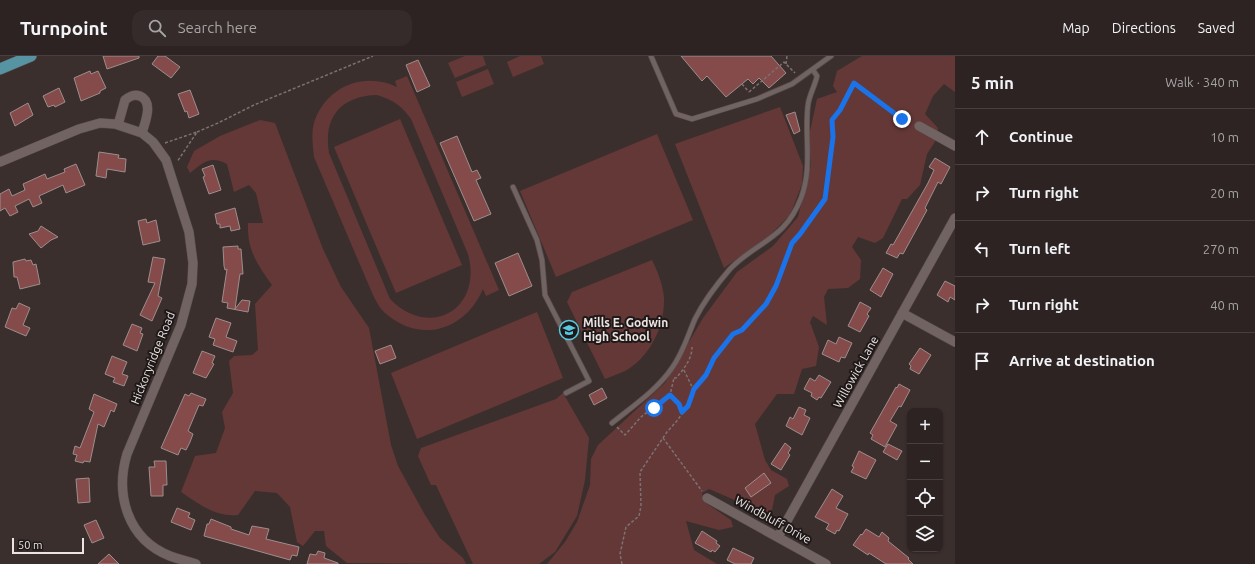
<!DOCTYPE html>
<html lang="en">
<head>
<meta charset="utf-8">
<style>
	body { margin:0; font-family:Ubuntu,sans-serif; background:#342b2a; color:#f1f3f6 }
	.controls { position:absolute; right:12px; bottom:12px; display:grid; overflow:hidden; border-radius:8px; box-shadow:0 1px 3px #0004 }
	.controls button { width:36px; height:36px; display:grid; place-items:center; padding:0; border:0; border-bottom:1px solid #484040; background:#2c2322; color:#f1f3f6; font:20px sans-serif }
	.scale { position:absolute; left:12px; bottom:10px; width:72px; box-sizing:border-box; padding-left:4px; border:2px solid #ece4e3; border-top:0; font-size:11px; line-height:14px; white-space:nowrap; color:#ece4e3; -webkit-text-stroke:3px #1e1918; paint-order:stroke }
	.stop { position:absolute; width:12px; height:12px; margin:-9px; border:3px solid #1a73e8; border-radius:50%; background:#fff }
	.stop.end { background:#1a73e8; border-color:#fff; box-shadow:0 1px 4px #0008 }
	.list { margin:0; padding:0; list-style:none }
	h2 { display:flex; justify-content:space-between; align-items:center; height:52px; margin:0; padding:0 16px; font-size:17px }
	h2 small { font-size:13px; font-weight:400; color:#a6a4a5 }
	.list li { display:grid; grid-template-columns:26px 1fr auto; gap:12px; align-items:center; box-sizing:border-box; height:56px; padding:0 16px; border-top:1px solid #484040 }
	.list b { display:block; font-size:15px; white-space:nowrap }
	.list em { font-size:13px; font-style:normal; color:#a6a4a5 }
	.icon { flex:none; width:22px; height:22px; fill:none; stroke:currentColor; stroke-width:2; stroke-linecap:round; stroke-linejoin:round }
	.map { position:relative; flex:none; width:955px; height:508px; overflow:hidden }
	header { display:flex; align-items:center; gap:24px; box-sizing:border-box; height:56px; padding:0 20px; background:#2c2322; border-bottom:1px solid #484040 }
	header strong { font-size:19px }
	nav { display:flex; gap:22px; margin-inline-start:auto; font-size:14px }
	.search { width:280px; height:36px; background:#342b2a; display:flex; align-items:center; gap:10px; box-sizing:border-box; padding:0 14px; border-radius:12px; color:#a6a4a5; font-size:15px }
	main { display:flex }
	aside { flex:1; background:#2c2322 }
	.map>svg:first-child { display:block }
	.green { fill:#643837; fill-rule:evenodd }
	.building { fill:#854b4a; stroke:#9c8e8d }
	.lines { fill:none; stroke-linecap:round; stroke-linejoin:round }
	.service-casing { stroke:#574c4c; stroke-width:6 }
	.minor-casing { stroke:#574c4c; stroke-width:10 }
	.primary-casing { stroke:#574c4c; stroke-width:12 }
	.path { stroke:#7c7271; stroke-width:1.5; stroke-dasharray:3 2; stroke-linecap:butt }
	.service { stroke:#706362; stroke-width:4.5 }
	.minor { stroke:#706362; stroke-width:9 }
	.primary { stroke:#5794a3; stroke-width:11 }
	.route { stroke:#1a73e8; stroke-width:5 }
	.labels { text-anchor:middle; stroke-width:4; stroke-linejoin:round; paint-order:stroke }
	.poi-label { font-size:12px; font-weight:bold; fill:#ece4e3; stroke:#1e1918; text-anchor:start }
	.street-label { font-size:12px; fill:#ece4e3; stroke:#1e1918 }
</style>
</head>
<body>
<header>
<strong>Turnpoint</strong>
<div class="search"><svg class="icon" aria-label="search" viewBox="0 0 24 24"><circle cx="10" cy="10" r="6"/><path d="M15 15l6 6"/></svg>Search here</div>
<nav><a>Map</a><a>Directions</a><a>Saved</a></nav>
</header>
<main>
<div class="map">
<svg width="955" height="508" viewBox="0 0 955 508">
	<rect width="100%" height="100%" fill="#3b2f2e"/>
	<!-- green -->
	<path class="green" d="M 465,0 L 483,0 L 486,9 L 455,22 L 448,7 Z
		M 520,0 L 541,0 L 544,8 L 513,21 L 507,6 Z
		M 862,0 L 955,0 L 955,36 L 944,28 L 933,40 L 925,58 L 938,72 L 936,84 L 927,98 L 920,129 L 907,143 L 902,143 L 883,182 L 875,187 L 858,181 L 852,191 L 861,204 L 860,223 L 848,232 L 828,233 L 824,241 L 827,269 L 813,260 L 810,266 L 819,291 L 816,310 L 802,313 L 794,338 L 777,338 L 755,368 L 765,404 L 771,414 L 787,423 L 789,430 L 775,439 L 772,454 L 765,457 L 709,433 L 702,437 L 703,445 L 731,464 L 733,471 L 719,474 L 686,465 L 694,494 L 717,508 L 547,508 L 565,486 L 577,466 L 590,429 L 591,403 L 598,389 L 665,327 L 703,262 L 737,216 L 773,190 L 798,161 L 811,109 L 809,80 L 817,43 L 837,36 L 833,30 L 837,15 Z
		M 488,13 L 494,28 L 462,41 L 456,26 Z
		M 407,20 L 499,234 L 486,240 L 483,233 C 465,275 420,288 385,257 C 380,253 376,245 373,239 L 314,101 C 313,90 311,78 314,67 C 325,31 364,15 397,31 L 395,25 ZM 377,39 C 393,44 402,50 411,63 L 468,198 C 483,253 430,284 390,243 L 329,97 C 323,61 341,40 377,39 Z
		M 780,51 L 803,110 L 802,128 L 790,159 L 768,181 L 724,212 L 675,88 Z
		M 400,63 L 462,209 L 396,237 L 334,91 Z
		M 260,64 L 275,67 L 323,193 L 341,231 L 369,272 L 391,389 L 398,410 L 425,459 L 440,482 L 463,502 L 466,508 L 347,507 L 326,490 L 324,475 L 315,475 L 303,490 L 297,486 L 290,451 L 277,437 L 255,435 L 238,459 C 215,461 199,448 181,436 L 195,400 L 216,397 L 225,372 L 222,356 L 233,337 L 229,305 L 234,300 L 252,299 L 258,294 L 255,248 L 272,229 C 257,208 247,194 248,167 L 263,167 L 256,137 L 249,129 L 234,136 L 227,108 C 211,99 203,106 190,117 L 187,111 L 194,95 L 220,80 Z
		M 657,78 L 693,164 L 556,221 L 520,135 Z
		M 652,204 C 658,216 663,229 664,242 C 665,270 650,301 625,315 C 619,318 612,320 605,323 L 567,246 L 572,236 Z
		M 537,256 L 563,322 L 417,383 L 391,317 Z
		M 563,337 L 589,382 L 585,424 L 577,460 L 555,496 L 539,508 L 473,508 L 436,429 L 431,429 L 418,400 L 421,392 L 556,343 Z"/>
	<!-- building -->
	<path class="building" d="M 103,0 L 139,0 L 139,2 L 107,13 Z
		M 158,0 L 165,0 L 180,11 L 171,22 L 152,8 Z
		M 681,0 L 771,0 L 786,17 L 769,32 L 759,22 L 753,28 L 748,23 L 726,41 L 707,20 L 702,25 Z
		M 418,4 L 430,30 L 417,36 L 406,9 Z
		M 90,15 L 91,18 L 98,15 L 106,32 L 100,35 L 100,37 L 81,45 L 74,22 Z
		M 59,32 L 65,46 L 55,51 L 54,49 L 48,51 L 43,40 Z
		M 190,34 L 199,58 L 189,62 L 187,55 L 185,56 L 178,38 Z
		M 28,47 L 33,59 L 15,70 L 10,57 Z
		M 795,56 L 800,75 L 794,78 L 786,59 Z
		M 457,80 L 472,116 L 477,114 L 481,122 L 476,124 L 491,158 L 474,165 L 440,87 Z
		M 99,96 L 119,99 L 118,102 L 126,103 L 125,116 L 107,113 L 106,122 L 96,120 Z
		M 935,102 L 950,111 L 941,128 L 938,126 L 925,152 L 927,154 L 903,198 L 900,197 L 897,202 L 886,197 L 891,188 L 893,189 L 928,127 L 934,114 L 929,111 Z
		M 76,108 L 85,129 L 66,137 L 63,129 L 39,140 L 42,147 L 33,151 L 29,143 L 15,150 L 18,156 L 10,160 L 5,152 L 0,155 L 0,138 L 9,133 L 12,140 L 25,134 L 23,128 L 45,118 L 47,123 L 65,116 L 64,113 Z
		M 213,109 L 221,134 L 209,138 L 203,121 L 205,120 L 202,113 Z
		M 235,152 L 240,173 L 231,175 L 230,170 L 220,172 L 220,168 L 217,168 L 215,158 Z
		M 146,163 L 147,167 L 156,164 L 160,185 L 143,189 L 138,165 Z
		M 41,170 L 58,181 L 51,184 L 41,192 L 29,178 L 38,175 Z
		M 238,190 L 238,193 L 241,193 L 243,218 L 240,218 L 235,253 L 242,244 L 250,245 L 248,256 L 227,252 L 228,247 L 222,246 L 227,213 L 225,214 L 224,210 L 223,191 Z
		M 518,197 L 532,230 L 509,240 L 495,207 Z
		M 153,201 L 165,203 L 158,240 L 162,242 L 152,265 L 140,259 L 155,227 L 148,226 Z
		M 25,203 L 26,205 L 31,204 L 33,209 L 36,208 L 40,228 L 20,233 L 17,221 L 14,221 L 13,206 Z
		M 883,212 L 893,218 L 881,241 L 870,234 Z
		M 945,225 L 955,230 L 955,244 L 950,241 L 948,246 L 937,239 Z
		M 860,246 L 871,252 L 867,258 L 869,260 L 860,276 L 848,270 Z
		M 19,247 L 30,252 L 23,269 L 30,272 L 26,280 L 5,271 L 12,252 L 16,253 Z
		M 216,262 L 231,267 L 226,281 L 237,285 L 233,296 L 213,289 L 215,283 L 209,281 Z
		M 132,268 L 142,272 L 140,277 L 143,278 L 137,295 L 123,289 Z
		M 839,281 L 852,287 L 845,302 L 841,301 L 839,306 L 822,298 L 828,284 L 836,288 Z
		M 391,289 L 396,302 L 380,308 L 375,295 Z
		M 920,292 L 931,299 L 919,318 L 910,313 L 911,310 L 909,308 Z
		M 202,295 L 215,300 L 212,307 L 214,308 L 206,322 L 193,317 Z
		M 112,300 L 127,306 L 122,318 L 128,320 L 124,330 L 113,326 L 115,322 L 105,318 Z
		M 819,319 L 831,326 L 821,342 L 819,341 L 817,344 L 811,340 L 812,337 L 804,333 L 810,322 L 815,325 Z
		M 899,328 L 910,334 L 901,351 L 899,350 L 890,365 L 897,369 L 885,391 L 871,383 L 873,379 L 870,377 L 896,331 L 897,332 Z
		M 602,332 L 607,342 L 594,349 L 589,339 Z
		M 191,337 L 206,343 L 203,350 L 199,349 L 188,375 L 193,378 L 190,386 L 186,394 L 181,392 L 178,399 L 161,392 L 185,338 L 189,340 Z
		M 94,338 L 117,348 L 114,356 L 111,354 L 104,371 L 98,368 L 90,406 L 84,405 L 83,407 L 75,405 L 77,399 L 73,398 L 75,390 L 80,392 L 94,356 L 89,353 Z
		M 799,351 L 806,354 L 804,359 L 810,362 L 802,379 L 786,370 L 790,361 L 793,363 Z
		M 785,387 L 791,392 L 788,397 L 790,399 L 781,414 L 771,408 Z
		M 888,388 L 902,395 L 897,404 L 883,396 Z
		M 859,395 L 876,404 L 866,423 L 851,416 L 854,411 L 852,410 Z
		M 154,405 L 166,405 L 167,429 L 163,429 L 163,440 L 151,440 L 149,411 L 155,411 Z
		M 764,417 L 771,427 L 751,441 L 745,432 Z
		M 89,422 L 90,446 L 78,447 L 76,423 Z
		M 832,433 L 843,440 L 836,452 L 848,458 L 839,475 L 837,474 L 835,478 L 826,473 L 829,468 L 815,461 Z
		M 177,452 L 190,457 L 188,461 L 195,464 L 191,474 L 171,466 Z
		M 211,463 L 231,471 L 231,473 L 249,479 L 252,470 L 269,473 L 266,483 L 299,491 L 297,500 L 292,499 L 290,504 L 204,480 L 207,468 L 209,468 Z
		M 96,464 L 104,482 L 92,487 L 84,469 Z
		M 866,473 L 879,481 L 882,476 L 889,482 L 888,485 L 909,502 L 908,503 L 913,508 L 886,508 L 869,497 L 868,499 L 853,489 L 861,478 L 862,479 Z
		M 702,475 L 717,485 L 716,487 L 720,490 L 715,496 L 712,494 L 711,496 L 695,487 Z
		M 733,492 L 754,502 L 751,508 L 735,508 L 727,504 Z
		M 318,495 L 325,497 L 324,502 L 338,507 L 338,508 L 307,508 L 310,498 L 316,499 Z
		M 109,498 L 119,508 L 98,508 Z"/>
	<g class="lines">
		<defs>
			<path id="service" d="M 651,0 L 676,58 L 692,63 L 757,43 L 792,28 L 831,0
				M 513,131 L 537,184 L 542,204 L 545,239 L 589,325 L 566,337
				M 612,367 C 633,350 657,334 672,312 C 683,297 688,279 695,263 C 704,245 717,228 730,213 C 757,185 785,184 801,142 C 813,111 804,80 808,49 C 809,39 815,30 817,20 L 813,14"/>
			<path id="minor" d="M 118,69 L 125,44 C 130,40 134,38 140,40 C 154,46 145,66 142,77
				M 919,70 L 955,90
				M 0,106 L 79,73 L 100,67 L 115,68 L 142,77 L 153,86 L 166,104 L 189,176 L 193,207 L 192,228 L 181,269 L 127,398 C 115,438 127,483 170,500 C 178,503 188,505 196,508
				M 902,257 L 955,286
				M 707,442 L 826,508
				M 778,481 L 955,162"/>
			<path id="primary" d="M 0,13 L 31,0"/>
		</defs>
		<!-- service casing -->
		<use href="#service" class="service-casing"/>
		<!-- minor casing -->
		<use href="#minor" class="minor-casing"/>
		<!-- primary casing -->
		<use href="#primary" class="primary-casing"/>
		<!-- path -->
		<path class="path" d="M 786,8 L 787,0
			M 742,28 L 749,36
			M 749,36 L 784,6 L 795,17
			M 197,76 L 218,67 L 254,49 L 373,0
			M 165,87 L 197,76 L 177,106
			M 684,314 L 693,333
			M 674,322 L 676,322 C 684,313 692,303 692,291
			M 670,339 L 679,347 L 683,356
			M 617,371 L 625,379 L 641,361 L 670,339 L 674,322
			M 663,382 L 702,435
			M 622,508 L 620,498 L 626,471 L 639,460 L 641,450 L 640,416 L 667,376 L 676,366 L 688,350 L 693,333 L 706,319 L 714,302 L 733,278 L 742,273 L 766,248 L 776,230 L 791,187 L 801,178 L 825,143 L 833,81 L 832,64 L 840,54 L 854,27 L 902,63 L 910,66"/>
		<!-- service -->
		<use href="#service" class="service"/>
		<!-- minor -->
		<use href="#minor" class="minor"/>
		<!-- primary -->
		<use href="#primary" class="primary"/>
	</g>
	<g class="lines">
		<!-- route -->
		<path class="route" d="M 654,352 L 670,339 L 679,348 L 682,356 L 688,350 L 694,333 L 706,319 L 714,302 L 733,278 L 742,274 L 766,248 L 776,230 L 792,187 L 800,178 L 825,143 L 833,81 L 832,64 L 840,54 L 854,27 L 902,63"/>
	</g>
	<!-- icons -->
	<defs>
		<symbol id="school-ring" viewBox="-11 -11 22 22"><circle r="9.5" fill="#1e1918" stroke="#58c9e3" stroke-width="1.5"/><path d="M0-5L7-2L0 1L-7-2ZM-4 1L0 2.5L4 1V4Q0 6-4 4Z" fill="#58c9e3"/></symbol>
	</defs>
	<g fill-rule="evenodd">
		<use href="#school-ring" x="558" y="263" width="22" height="22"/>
	</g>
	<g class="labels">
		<!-- poi labels -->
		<g class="poi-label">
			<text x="583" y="271">Mills E. Godwin<tspan x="583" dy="14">High School</tspan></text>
		</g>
		<!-- street labels -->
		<g class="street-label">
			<text transform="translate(153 302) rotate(-68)" y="4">Hickoryridge Road</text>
			<text transform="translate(856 316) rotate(-61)" y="4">Willowick Lane</text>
			<text transform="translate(773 464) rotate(29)" y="4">Windbluff Drive</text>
		</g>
	</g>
</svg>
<div class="controls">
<button>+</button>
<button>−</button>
<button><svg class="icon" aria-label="locate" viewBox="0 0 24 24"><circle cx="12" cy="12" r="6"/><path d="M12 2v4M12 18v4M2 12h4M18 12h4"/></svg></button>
<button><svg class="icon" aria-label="layers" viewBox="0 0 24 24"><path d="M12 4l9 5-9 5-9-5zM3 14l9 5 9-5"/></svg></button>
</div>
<div class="scale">50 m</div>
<div class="stop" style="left:654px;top:352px"></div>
<div class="stop end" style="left:902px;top:63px"></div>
</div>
<aside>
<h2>5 min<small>Walk · 340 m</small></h2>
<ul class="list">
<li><svg class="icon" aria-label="ahead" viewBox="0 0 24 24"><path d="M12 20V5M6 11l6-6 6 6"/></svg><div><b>Continue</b></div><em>10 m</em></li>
<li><svg class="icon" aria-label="right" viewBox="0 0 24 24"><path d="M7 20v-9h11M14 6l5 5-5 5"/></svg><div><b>Turn right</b></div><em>20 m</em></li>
<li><svg class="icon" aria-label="left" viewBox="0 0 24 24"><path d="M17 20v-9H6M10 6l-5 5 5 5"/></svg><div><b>Turn left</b></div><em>270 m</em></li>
<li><svg class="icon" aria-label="right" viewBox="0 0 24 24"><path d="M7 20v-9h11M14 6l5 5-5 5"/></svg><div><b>Turn right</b></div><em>40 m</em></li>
<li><svg class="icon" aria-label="arrive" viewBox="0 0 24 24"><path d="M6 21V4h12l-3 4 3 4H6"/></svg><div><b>Arrive at destination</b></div></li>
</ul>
</aside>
</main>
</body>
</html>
